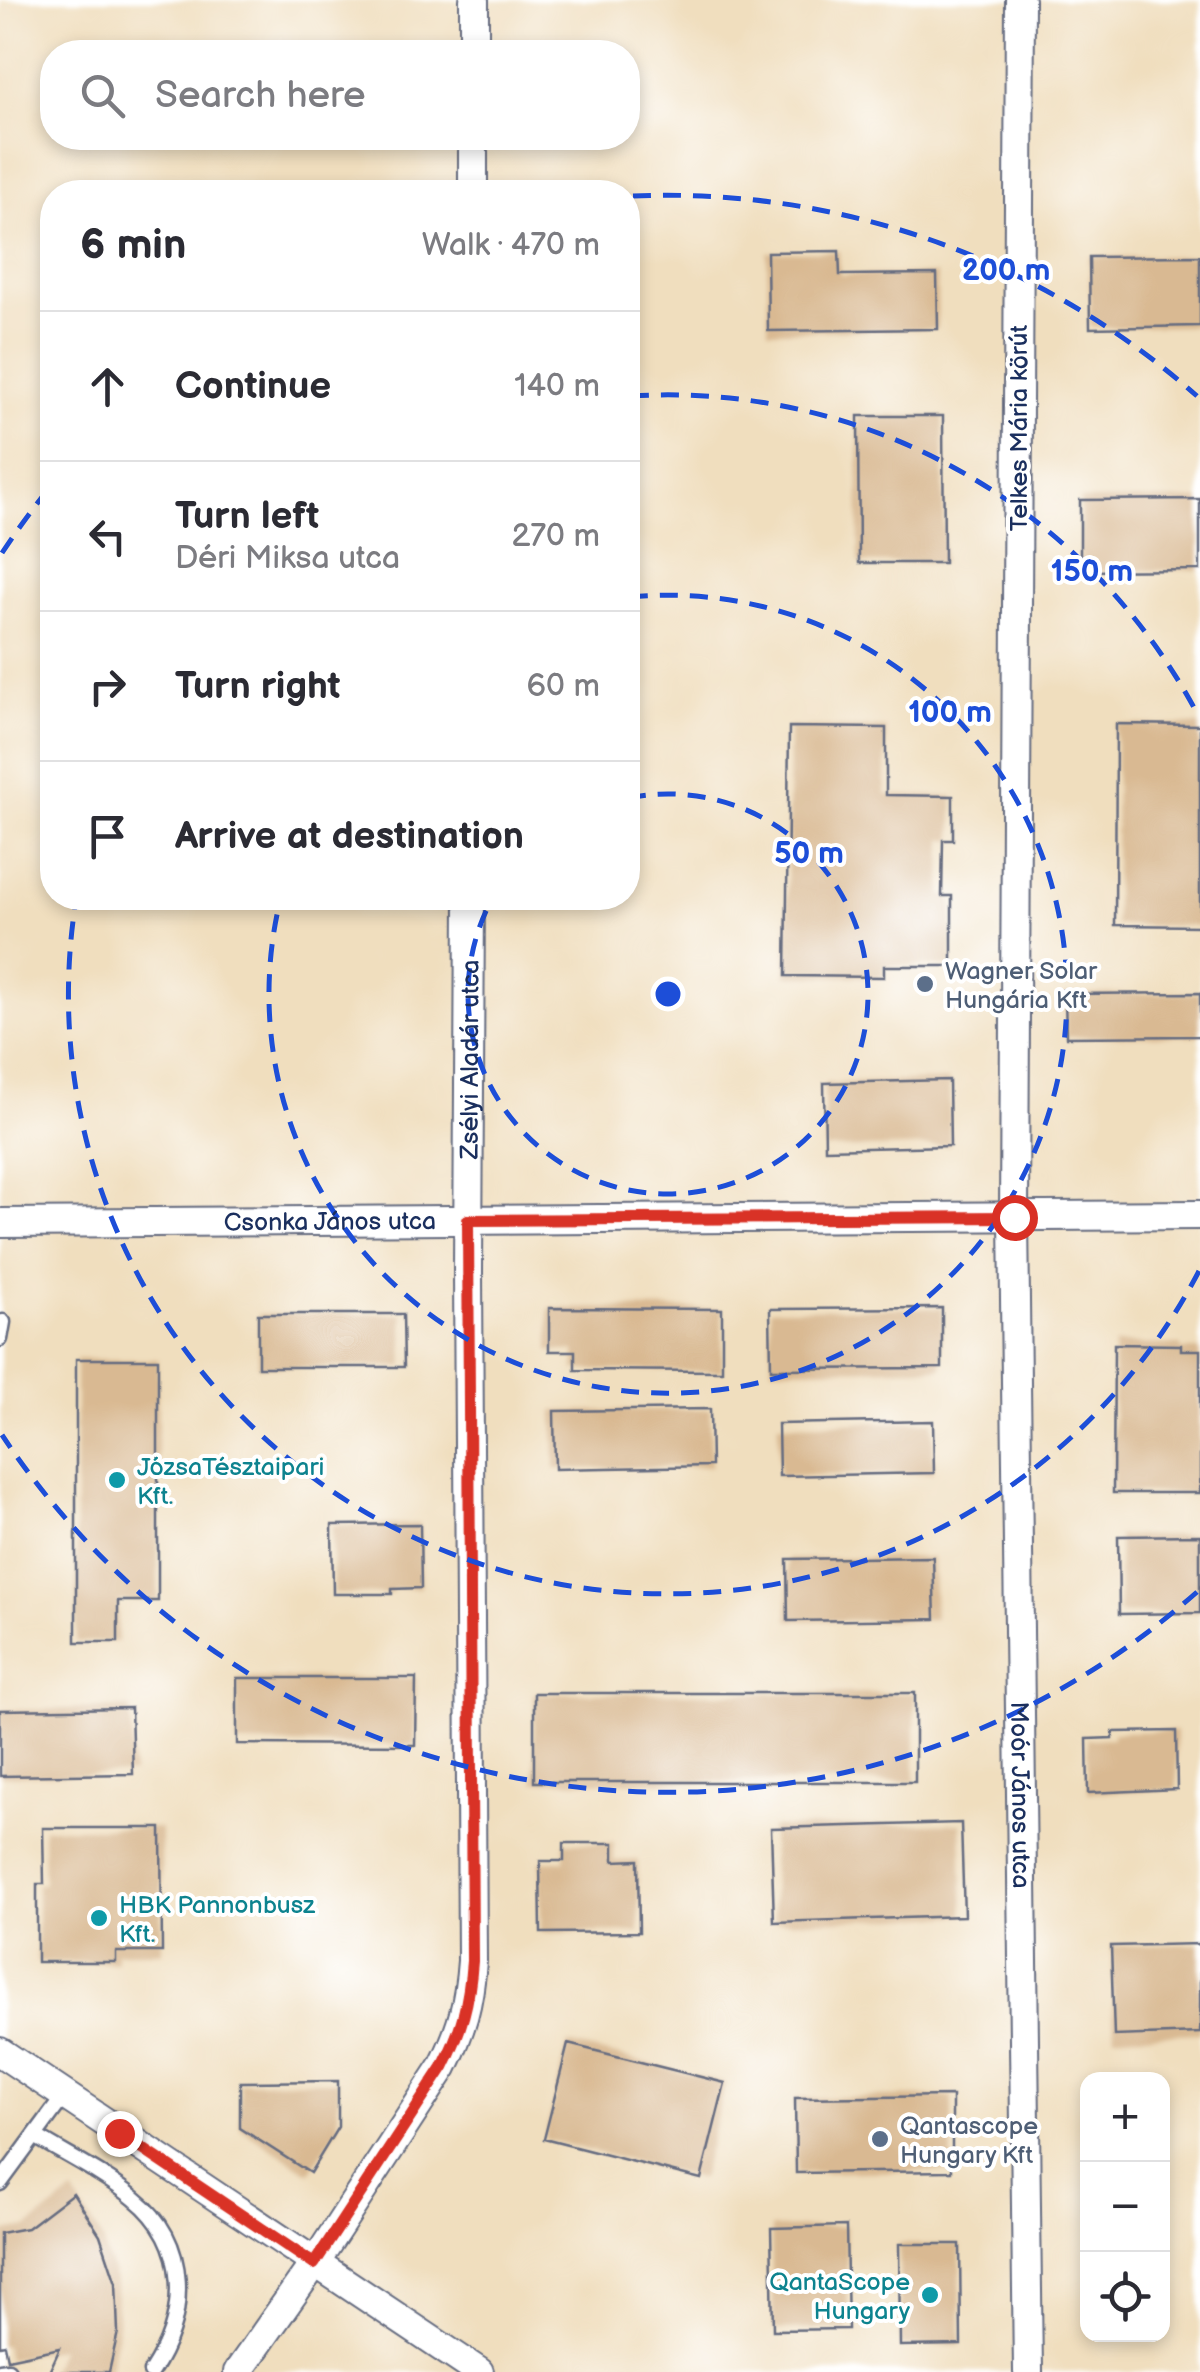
<!DOCTYPE html>
<html lang="en">
<head>
<meta charset="utf-8">
<style>
	body { margin:0; font-family:"Balsamiq Sans",sans-serif; background:#f2f2f3; color:#2b2b33 }
	.controls { position:absolute; right:30px; bottom:30px; display:grid; overflow:hidden; border-radius:20px; box-shadow:0 5px 15px #0003 }
	.controls button { width:90px; height:90px; display:grid; place-items:center; padding:0; border:0; border-bottom:2px solid #e1e1e2; background:#fff; color:#2b2b33; font:50px sans-serif }
	.stop { position:absolute; width:30px; height:30px; margin:-22px; border:8px solid #d93025; border-radius:50%; background:#fff }
	.stop.end { background:#d93025; border-color:#fff; box-shadow:0 2px 10px #0008 }
	.list { margin:0; padding:0; list-style:none }
	h2 { display:flex; justify-content:space-between; align-items:center; height:130px; margin:0; padding:0 40px; font-size:42px }
	h2 small { font-size:32px; font-weight:400; color:#7c7c81 }
	.list li { display:grid; grid-template-columns:65px 1fr auto; gap:30px; align-items:center; box-sizing:border-box; height:150px; padding:0 40px; border-top:2px solid #e1e1e2 }
	.list b { display:block; font-size:38px; white-space:nowrap }
	.list p { margin:0; font-size:32px; white-space:nowrap; color:#7c7c81 }
	.list em { font-size:32px; font-style:normal; color:#7c7c81 }
	.icon { flex:none; width:55px; height:55px; fill:none; stroke:currentColor; stroke-width:2; stroke-linecap:round; stroke-linejoin:round }
	.map { position:relative; flex:none; width:1200px; height:2372px; overflow:hidden }
	.search { position:absolute; background:#fff; box-shadow:0 5px 15px #0003; left:40px; top:40px; width:600px; height:110px; display:flex; align-items:center; gap:25px; box-sizing:border-box; padding:0 35px; border-radius:40px; color:#7c7c81; font-size:38px }
	.panel { position:absolute; background:#fff; box-shadow:0 5px 15px #0003; left:40px; top:180px; width:600px; height:730px; border-radius:40px }
	.map>svg:first-child { display:block }
	.building { fill:#d9b992 }
	.lines { fill:none; stroke-linecap:round; stroke-linejoin:round }
	.service-casing { stroke:#666c80; stroke-width:19 }
	.minor-casing { stroke:#666c80; stroke-width:32 }
	.service { stroke:#fff; stroke-width:14 }
	.minor { stroke:#fff; stroke-width:28 }
	.route { stroke:#d93025; stroke-width:12 }
	.ring { fill:none; stroke:#1d4ed8; stroke-width:5; stroke-dasharray:18 12 }
	.service-dot { fill:#5c6f8a; stroke:#fff; stroke-width:4 }
	.culture-dot { fill:#0f9aa8; stroke:#fff; stroke-width:4 }
	.labels { text-anchor:middle; stroke-width:8; stroke-linejoin:round; paint-order:stroke }
	.street-label { font-size:25px; fill:#1b2f5e; stroke:#fff }
	.service-label { font-size:25px; fill:#4e5e75; stroke:#fff; text-anchor:start }
	.culture-label { font-size:25px; fill:#0d838f; stroke:#fff; text-anchor:start }
	.centre { fill:#1d4ed8; stroke:#fff; stroke-width:5 }
	.ring-label { font-size:30px; text-anchor:middle; font-weight:bold; fill:#1d4ed8; stroke:#fff; stroke-width:8; stroke-linejoin:round; paint-order:stroke }
</style>
</head>
<body>
<div class="map">
<svg width="1200" height="2372" viewBox="0 0 1200 2372">
	<rect width="100%" height="100%" fill="#fff"/>
	<filter id="ink" filterUnits="userSpaceOnUse"><feTurbulence type="fractalNoise" baseFrequency=".01" numOctaves="2"/><feDisplacementMap in="SourceGraphic" scale="20" xChannelSelector="R" yChannelSelector="G"/><feConvolveMatrix kernelMatrix="1 2 1 2 8 2 1 2 1" color-interpolation-filters="sRGB"/></filter>
	<filter id="wash" filterUnits="userSpaceOnUse"><feTurbulence type="fractalNoise" baseFrequency=".0048" numOctaves="4" result="noise"/><feDisplacementMap in="SourceGraphic" scale="40" xChannelSelector="R" yChannelSelector="G"/><feGaussianBlur stdDeviation="2.25" result="paint"/><feColorMatrix in="noise" values="0 0 0 0 0 0 0 0 0 0 0 0 0 0 0 0 0 1.4 0 .05"/><feComposite in="paint" operator="in"/></filter>
	<g filter="url(#wash)">
		<rect width="100%" height="100%" fill="#f0debe"/>
		<g id="blocks">
			<!-- building -->
			<path class="building" d="M 839,251 L 840,275 L 937,274 L 938,329 L 768,331 L 767,252 Z
				M 1200,256 L 1200,326 L 1090,328 L 1089,257 Z
				M 858,416 L 943,416 L 944,563 L 859,563 Z
				M 1200,499 L 1200,570 L 1080,571 L 1080,500 Z
				M 1116,724 L 1200,725 L 1200,926 L 1115,925 Z
				M 789,727 L 886,728 L 886,795 L 953,796 L 953,840 L 943,840 L 942,896 L 952,896 L 952,966 L 884,966 L 884,977 L 786,976 Z
				M 1200,993 L 1200,1036 L 1066,1037 L 1065,994 Z
				M 949,1080 L 950,1146 L 825,1149 L 824,1083 Z
				M 549,1308 L 722,1309 L 722,1371 L 575,1370 L 575,1351 L 549,1351 Z
				M 942,1308 L 942,1368 L 771,1369 L 770,1309 Z
				M 258,1314 L 403,1314 L 404,1367 L 258,1367 Z
				M 1114,1344 L 1181,1345 L 1181,1350 L 1200,1350 L 1200,1493 L 1113,1493 Z
				M 76,1359 L 158,1359 L 158,1601 L 118,1601 L 118,1642 L 76,1642 Z
				M 710,1409 L 711,1466 L 555,1469 L 554,1411 Z
				M 933,1421 L 934,1473 L 779,1476 L 778,1424 Z
				M 420,1524 L 421,1588 L 392,1589 L 392,1594 L 333,1594 L 332,1525 Z
				M 1200,1535 L 1200,1613 L 1119,1614 L 1118,1536 Z
				M 933,1557 L 935,1619 L 788,1621 L 787,1559 Z
				M 237,1678 L 416,1678 L 415,1745 L 237,1744 Z
				M 534,1693 L 915,1693 L 915,1782 L 534,1782 Z
				M 131,1708 L 133,1774 L 0,1776 L 0,1710 Z
				M 1176,1731 L 1177,1789 L 1088,1793 L 1087,1739 L 1113,1738 L 1113,1732 Z
				M 961,1823 L 964,1916 L 774,1922 L 771,1828 Z
				M 43,1828 L 161,1828 L 162,1952 L 116,1952 L 116,1962 L 37,1962 L 37,1884 L 44,1884 Z
				M 564,1843 L 614,1843 L 614,1861 L 638,1860 L 639,1932 L 541,1933 L 540,1861 L 564,1861 Z
				M 1200,1944 L 1200,2033 L 1114,2036 L 1111,1946 Z
				M 568,2044 L 725,2083 L 701,2179 L 544,2139 Z
				M 338,2081 L 338,2127 L 310,2173 L 240,2128 L 240,2082 Z
				M 952,2096 L 952,2171 L 796,2173 L 795,2098 Z
				M 73,2193 L 100,2235 L 116,2283 L 118,2332 L 109,2372 L 49,2372 L 60,2348 L 8,2359 L 5,2345 L 0,2346 L 0,2233 L 27,2228 Z
				M 846,2226 L 848,2329 L 773,2330 L 771,2228 Z
				M 899,2244 L 960,2244 L 961,2345 L 900,2346 Z"/>
		</g>
	</g>
	<g filter="url(#ink)">
		<use href="#blocks" fill-opacity="0" stroke="#666c80" stroke-width="2.5"/>
		<g class="lines">
			<defs>
				<path id="service" d="M 0,1339 L 3,1322
					M 35,2136 C 67,2156 105,2174 134,2198 C 191,2244 188,2316 151,2372
					M 0,2183 L 64,2096
					M 0,2371 L 8,2370"/>
				<g id="minor">
					<path id="s1" d="M 1020,0 L 1014,1217 L 1028,2372"/>
					<path d="M 474,52 L 474,0"/>
					<path d="M 473,192 L 473,138"/>
					<path id="s2" d="M 0,1223 L 1200,1215"/>
					<path d="M 0,2052 L 479,2372"/>
					<path id="s3" d="M 238,2372 L 314,2264 L 443,2067 C 462,2029 469,2003 472,1961 L 468,1273 L 470,898"/>
				</g>
			</defs>
			<!-- service casing -->
			<use href="#service" class="service-casing"/>
			<!-- minor casing -->
			<use href="#minor" class="minor-casing"/>
			<!-- service -->
			<use href="#service" class="service"/>
			<!-- minor -->
			<use href="#minor" class="minor"/>
		</g>
	</g>
	<g class="lines" filter="url(#ink)">
		<!-- route -->
		<path class="route" d="M 119,2133 L 314,2264 L 443,2067 C 462,2029 469,2003 472,1961 L 468,1220 L 1014,1217"/>
	</g>
	<!-- distance rings -->
	<g class="ring">
		<path d="M628 798A200 200 0 1 1 492 899"/>
		<path d="M630 597A399 399 0 1 1 280 901"/>
		<path d="M1199 1271A599 599 0 0 1 76 900M631 396A599 599 0 0 1 1199 717"/>
		<path d="M1197 1592A799 799 0 0 1 2 1435M2 553A799 799 0 0 1 51 486M633 196A799 799 0 0 1 1197 396"/>
	</g>
	<!-- markers -->
	<g class="service-dot">
		<circle cx="925" cy="984" r="10"/>
		<circle cx="880" cy="2139" r="10"/>
	</g>
	<g class="culture-dot">
		<circle cx="117" cy="1480" r="10"/>
		<circle cx="99" cy="1918" r="10"/>
		<circle cx="930" cy="2295" r="10"/>
	</g>
	<g class="labels">
		<!-- street labels -->
		<g class="street-label">
			<text transform="translate(1018 428) rotate(-90)" y="9">Telkes Mária körút</text>
			<text dy="9" stroke="none"><textPath href="#s3" startOffset="1380">Zsélyi Aladár utca</textPath></text>
			<text dy="9" stroke="none"><textPath href="#s2" startOffset="330">Csonka János utca</textPath></text>
			<text dy="9" stroke="none"><textPath href="#s1" startOffset="1795">Moór János utca</textPath></text>
		</g>
		<!-- service labels -->
		<g class="service-label">
			<text x="945" y="979">Wagner Solar<tspan x="945" dy="29">Hungária Kft</tspan></text>
			<text x="900" y="2134">Qantascope<tspan x="900" dy="29">Hungary Kft</tspan></text>
		</g>
		<!-- culture labels -->
		<g class="culture-label">
			<text x="137" y="1475">JózsaTésztaipari<tspan x="137" dy="29">Kft.</tspan></text>
			<text x="119" y="1913">HBK Pannonbusz<tspan x="119" dy="29">Kft.</tspan></text>
			<text x="910" y="2290" text-anchor="end">QantaScope<tspan x="910" dy="29">Hungary</tspan></text>
		</g>
	</g>
	<circle cx="668" cy="994" r="15" class="centre"/>
	<g class="ring-label">
		<text x="1006" y="280">200 m</text>
		<text x="1092" y="581">150 m</text>
		<text x="950" y="722">100 m</text>
		<text x="809" y="863">50 m</text>
	</g>
</svg>
<div class="controls">
<button>+</button>
<button>−</button>
<button><svg class="icon" aria-label="locate" viewBox="0 0 24 24"><circle cx="12" cy="12" r="6"/><path d="M12 2v4M12 18v4M2 12h4M18 12h4"/></svg></button>
</div>
<div class="stop" style="left:1014px;top:1217px"></div>
<div class="stop end" style="left:119px;top:2133px"></div>
<div class="search"><svg class="icon" aria-label="search" viewBox="0 0 24 24"><circle cx="10" cy="10" r="6"/><path d="M15 15l6 6"/></svg>Search here</div>
<section class="panel">
<h2>6 min<small>Walk · 470 m</small></h2>
<ul class="list">
<li><svg class="icon" aria-label="ahead" viewBox="0 0 24 24"><path d="M12 20V5M6 11l6-6 6 6"/></svg><div><b>Continue</b></div><em>140 m</em></li>
<li><svg class="icon" aria-label="left" viewBox="0 0 24 24"><path d="M17 20v-9H6M10 6l-5 5 5 5"/></svg><div><b>Turn left</b><p>Déri Miksa utca</p></div><em>270 m</em></li>
<li><svg class="icon" aria-label="right" viewBox="0 0 24 24"><path d="M7 20v-9h11M14 6l5 5-5 5"/></svg><div><b>Turn right</b></div><em>60 m</em></li>
<li><svg class="icon" aria-label="arrive" viewBox="0 0 24 24"><path d="M6 21V4h12l-3 4 3 4H6"/></svg><div><b>Arrive at destination</b></div></li>
</ul>
</section>
</div>
</body>
</html>
